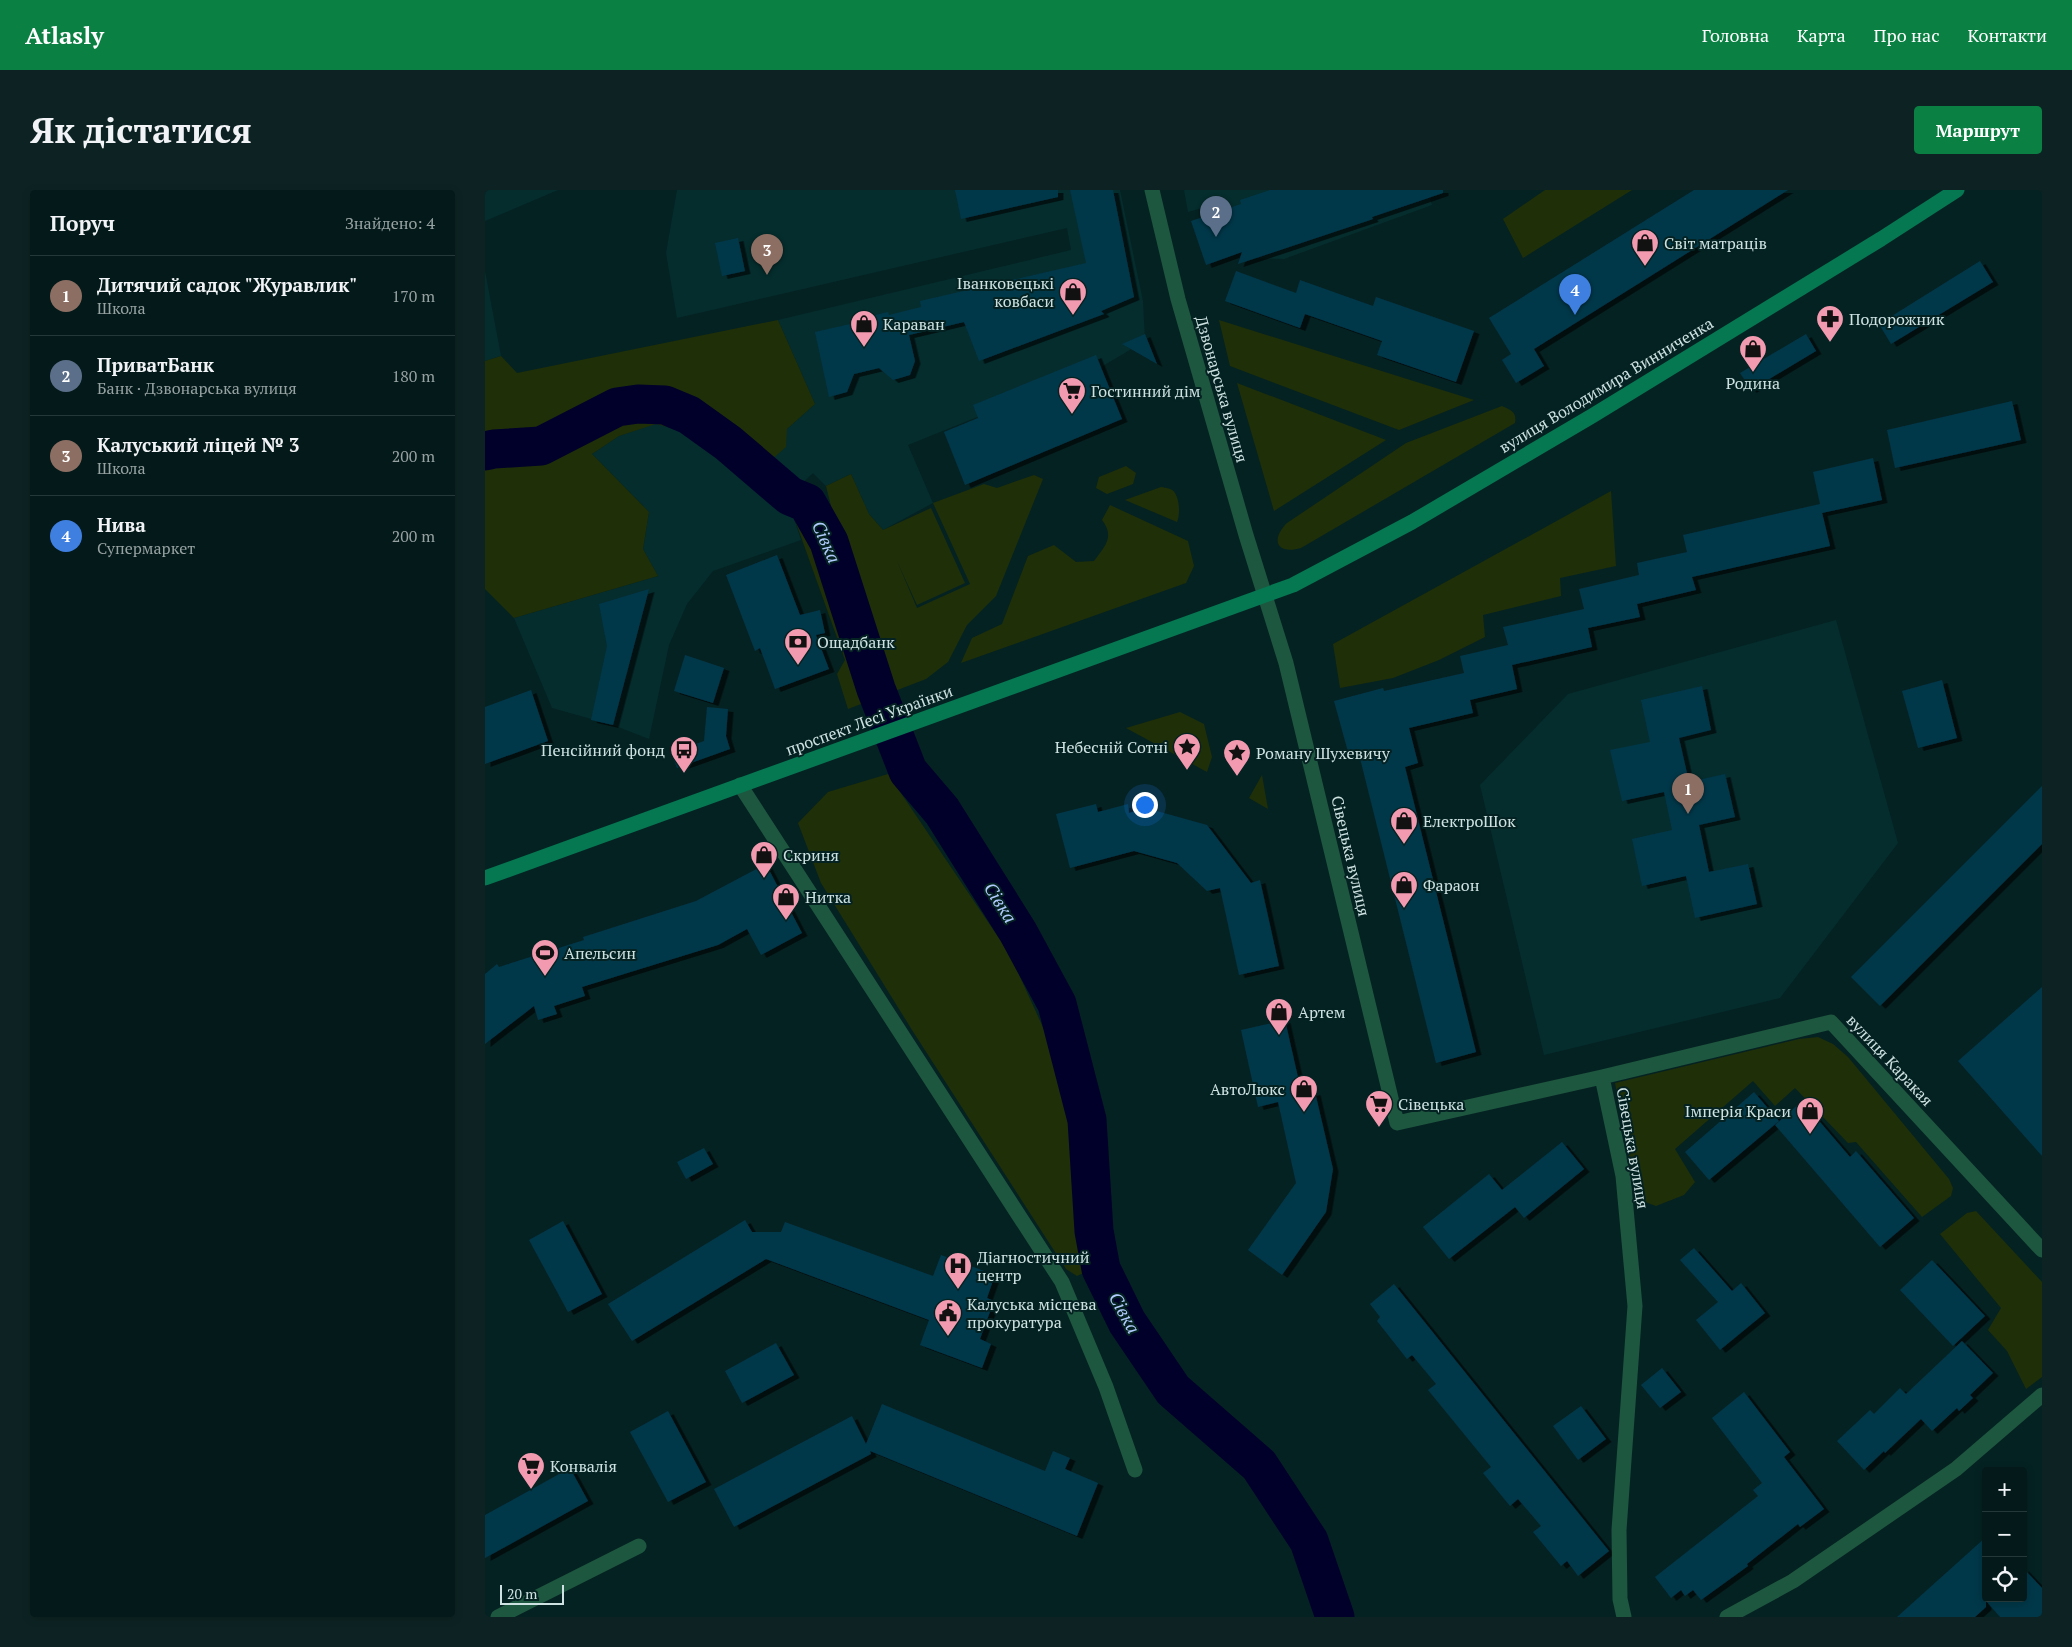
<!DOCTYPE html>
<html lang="uk">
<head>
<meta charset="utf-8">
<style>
	body { margin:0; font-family:"PT Serif",serif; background:#0d2323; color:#f1f3f6 }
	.controls { position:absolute; right:15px; bottom:15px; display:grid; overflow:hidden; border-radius:5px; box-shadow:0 2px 8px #0003 }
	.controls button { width:45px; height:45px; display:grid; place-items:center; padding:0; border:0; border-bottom:1px solid #253839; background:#041a1a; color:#f1f3f6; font:25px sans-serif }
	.scale { position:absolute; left:15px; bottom:12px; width:64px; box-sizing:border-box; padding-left:5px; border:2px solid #cee2e2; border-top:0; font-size:14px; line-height:18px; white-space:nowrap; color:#cee2e2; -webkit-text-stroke:4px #052222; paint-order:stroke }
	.you { position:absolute; left:659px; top:614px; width:18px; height:18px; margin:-12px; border:4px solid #fff; border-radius:50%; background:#1a73e8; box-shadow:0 0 0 8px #1a73e833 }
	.badge { display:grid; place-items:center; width:32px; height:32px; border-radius:50%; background:#0b8043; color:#fff; font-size:16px; font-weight:700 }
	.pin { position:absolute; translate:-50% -41px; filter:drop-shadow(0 1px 2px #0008) }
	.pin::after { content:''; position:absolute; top:26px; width:18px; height:15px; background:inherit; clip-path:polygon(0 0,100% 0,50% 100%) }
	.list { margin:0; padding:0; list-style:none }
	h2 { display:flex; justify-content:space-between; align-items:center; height:65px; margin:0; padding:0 20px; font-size:21px }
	h2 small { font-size:16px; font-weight:400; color:#97a1a2 }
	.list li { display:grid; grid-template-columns:32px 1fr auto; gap:15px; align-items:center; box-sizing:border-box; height:80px; padding:0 20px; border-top:1px solid #253839 }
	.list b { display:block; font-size:19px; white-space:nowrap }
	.list p { margin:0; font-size:16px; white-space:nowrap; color:#97a1a2 }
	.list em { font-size:16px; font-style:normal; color:#97a1a2 }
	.icon { flex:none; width:28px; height:28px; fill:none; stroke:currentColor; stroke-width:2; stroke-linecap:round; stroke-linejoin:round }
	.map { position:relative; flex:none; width:1557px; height:1427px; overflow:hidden; border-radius:5px }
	header { display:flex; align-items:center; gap:30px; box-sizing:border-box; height:70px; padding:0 25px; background:#0b8043; color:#fff }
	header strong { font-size:24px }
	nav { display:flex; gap:28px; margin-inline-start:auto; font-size:18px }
	.intro { display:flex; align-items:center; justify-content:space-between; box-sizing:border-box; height:120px; padding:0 30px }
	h1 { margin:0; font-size:35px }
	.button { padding:12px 22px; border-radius:5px; background:#0b8043; color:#fff; font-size:18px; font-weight:700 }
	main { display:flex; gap:30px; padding:0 30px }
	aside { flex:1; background:#041a1a; border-radius:5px; box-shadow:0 2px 8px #0003 }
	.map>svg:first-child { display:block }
	.built { fill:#052d2d }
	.green { fill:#1f2f08 }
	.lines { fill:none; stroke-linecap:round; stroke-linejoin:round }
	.river { stroke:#00002b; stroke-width:39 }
	.building { fill:#05374a; filter:url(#shadow) }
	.minor { stroke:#1e573f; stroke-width:15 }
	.secondary { stroke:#057751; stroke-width:15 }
	.labels { text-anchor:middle; stroke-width:4; stroke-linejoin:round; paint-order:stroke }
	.poi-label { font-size:16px; fill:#cee2e2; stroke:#052222; text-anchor:start }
	.street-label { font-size:16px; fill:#cee2e2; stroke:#052222 }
	.water-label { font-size:18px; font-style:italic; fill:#b0cafd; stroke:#052222 }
</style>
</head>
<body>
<header>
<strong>Atlasly</strong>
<nav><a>Головна</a><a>Карта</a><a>Про нас</a><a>Контакти</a></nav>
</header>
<div class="intro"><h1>Як дістатися</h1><a class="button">Маршрут</a></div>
<main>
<aside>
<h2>Поруч<small>Знайдено: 4</small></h2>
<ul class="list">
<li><span class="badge" style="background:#8d6e63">1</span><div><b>Дитячий садок &quot;Журавлик&quot;</b><p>Школа</p></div><em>170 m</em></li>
<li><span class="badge" style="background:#5c6f8a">2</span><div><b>ПриватБанк</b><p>Банк · Дзвонарська вулиця</p></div><em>180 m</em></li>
<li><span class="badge" style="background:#8d6e63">3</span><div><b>Калуський ліцей № 3</b><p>Школа</p></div><em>200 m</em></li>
<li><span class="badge" style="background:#3f7fe0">4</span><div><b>Нива</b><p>Супермаркет</p></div><em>200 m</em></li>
</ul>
</aside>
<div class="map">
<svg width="1557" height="1427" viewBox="0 0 1557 1427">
	<defs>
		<filter id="shadow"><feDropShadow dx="5.5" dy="3" stdDeviation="0" flood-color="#0009"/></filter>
	</defs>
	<rect width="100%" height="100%" fill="#052222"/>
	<!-- built -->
	<path class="built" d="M 0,0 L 73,0 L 0,31 Z
		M 192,0 L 635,0 L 658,111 L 660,151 L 616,177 L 423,255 L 448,313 L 398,340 L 384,324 L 366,284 L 341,296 L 328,283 L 299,311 L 305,316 L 316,350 L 228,381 L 202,414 L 184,455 L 164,549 L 128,535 L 67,518 L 29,428 L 173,386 L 158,359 L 164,322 L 107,264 L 134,246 L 171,233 L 210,244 L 267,287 L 302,239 L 330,214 L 293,130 L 586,60 L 582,38 L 192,128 L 181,63 Z
		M 699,0 L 942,0 L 947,15 L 799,69 L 762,68 L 741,11 L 703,22 Z
		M 0,81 L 16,166 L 0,171 Z
		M 1351,430 L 1413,653 L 1295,808 L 1059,865 L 995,595 L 1083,504 Z"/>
	<!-- green -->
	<path class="green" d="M 1060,0 L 1147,0 L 1038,68 L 1018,29 Z
		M 293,130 L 330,214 L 302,239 L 301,257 L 267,287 L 210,244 L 171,234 L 134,246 L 107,264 L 164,322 L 158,359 L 173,386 L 29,428 L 0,399 L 0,171 L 16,166 L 32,183 Z
		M 734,130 L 989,210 L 914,240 L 745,176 Z
		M 752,193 L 901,250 L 789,321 Z
		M 1017,216 C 1026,220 1032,222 1030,233 L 816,358 C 792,365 785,350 802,333 L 921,253 Z
		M 641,276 L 651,283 L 648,294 L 622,304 L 611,298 L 614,287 Z
		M 366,284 L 384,324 L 398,340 L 446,318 L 480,393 L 432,415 L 412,371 L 432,418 L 485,394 L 448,313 L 499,294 L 512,298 L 549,285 L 558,289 L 511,406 L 482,435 L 463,472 L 441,489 L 363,519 L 352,484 L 360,470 L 305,316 L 346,316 L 341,296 Z
		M 676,297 C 681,298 687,298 690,303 C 695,311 695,325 692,332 L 640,310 Z
		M 1126,301 L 1131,376 L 1075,388 L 1076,406 L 998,425 L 1000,447 L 954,470 L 908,488 L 855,498 L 848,454 Z
		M 625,315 L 703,351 L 709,376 L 701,393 L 476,473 L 487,448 L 517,434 L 543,366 L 569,355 L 591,372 L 609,371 C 620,356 630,347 617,330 Z
		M 695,522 L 719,534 L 727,567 L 722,582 L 641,538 Z
		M 403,584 L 524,763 L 562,846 L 587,933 L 596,994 L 605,1080 L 592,1086 L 581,1079 L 427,840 L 336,693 L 313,633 L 343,602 Z
		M 777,585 L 783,619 L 764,608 Z
		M 1333,847 L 1348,854 L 1363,867 L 1464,989 L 1468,998 L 1466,1006 L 1437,1027 L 1371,952 L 1363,953 L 1310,898 L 1290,916 L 1268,891 L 1190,959 L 1210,992 L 1199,1005 L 1171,1016 L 1152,1009 L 1130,893 L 1314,849 Z
		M 1491,1021 L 1557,1092 L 1557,1187 L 1541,1199 L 1522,1161 L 1503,1140 L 1516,1118 L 1455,1044 L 1482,1023 Z"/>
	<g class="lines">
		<!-- river -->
		<path class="river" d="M 0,261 L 9,259 L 56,256 L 132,217 L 153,214 L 180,215 L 204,225 L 243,253 L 305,306 L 322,313 L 344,352 L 391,499 L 423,581 L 457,621 L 533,742 L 572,814 L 602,930 L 609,1041 L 616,1079 L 642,1132 L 688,1200 L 774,1275 L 824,1351 L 850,1427"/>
	</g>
	<!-- building -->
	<path class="building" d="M 470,0 L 573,0 L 573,7 L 476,29 Z
		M 585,0 L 628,0 L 649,107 L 616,121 L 619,124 L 494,171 L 479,132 L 424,145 L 430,171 L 425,185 L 408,190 L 394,178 L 369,184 L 362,202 L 344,207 L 330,142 L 383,130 L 382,127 L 403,122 L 404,125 L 436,117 L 435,111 L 601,73 Z
		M 785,0 L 958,0 L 958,3 L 887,27 L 888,29 L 753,74 L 757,62 L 721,75 L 706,31 L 756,14 L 755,10 Z
		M 1209,0 L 1303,0 L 1049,159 L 1059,176 L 1031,193 L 1017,170 L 1026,164 L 1004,128 Z
		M 253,48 L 260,81 L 237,86 L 230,53 Z
		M 1495,71 L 1508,92 L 1406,154 L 1394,134 Z
		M 751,81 L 811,103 L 815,90 L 888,116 L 891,107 L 989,141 L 971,192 L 892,165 L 897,151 L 820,124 L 815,138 L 740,111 Z
		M 660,144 L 672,174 L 637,154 Z
		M 1321,144 L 1331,161 L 1266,200 L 1255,183 Z
		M 611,165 L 637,229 L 480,295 L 459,242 L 493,228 L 488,215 Z
		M 1527,211 L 1536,250 L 1410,278 L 1402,240 Z
		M 1388,268 L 1397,310 L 1337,323 L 1328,282 Z
		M 1335,314 L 1345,356 L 1207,387 L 1211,400 L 1152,414 L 1155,427 L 1103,438 L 1107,457 L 1027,475 L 1032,499 L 985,510 L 988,523 L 924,538 L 933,573 L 920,577 L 991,862 L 951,873 L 873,560 L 863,562 L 849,511 L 898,498 L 899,501 L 979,483 L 975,466 L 1023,455 L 1018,437 L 1099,419 L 1094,399 L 1154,385 L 1152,373 L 1202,362 L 1198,345 Z
		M 292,365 L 315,425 L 335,420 L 340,443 L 331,445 L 344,479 L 290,499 L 275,458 L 270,461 L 241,385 Z
		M 164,399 L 128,535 L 106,530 L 122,456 L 114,414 Z
		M 200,465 L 239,478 L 228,513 L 189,501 Z
		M 1457,490 L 1472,548 L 1433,558 L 1417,501 Z
		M 1217,496 L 1226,540 L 1194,548 L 1204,592 L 1240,584 L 1250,627 L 1214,635 L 1224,682 L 1263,674 L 1272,714 L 1210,728 L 1201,686 L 1157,696 L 1147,649 L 1187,640 L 1179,602 L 1137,611 L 1125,560 L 1165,552 L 1156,510 Z
		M 46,500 L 63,551 L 0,574 L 0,517 Z
		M 222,517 L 243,519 L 241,546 L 245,559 L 192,578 L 186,563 L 219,551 Z
		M 1557,596 L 1557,654 L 1395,816 L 1366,787 Z
		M 611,614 L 613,622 L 643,614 L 644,623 L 661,618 L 722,635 L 766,693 L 775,690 L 794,776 L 754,785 L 735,698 L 722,701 L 692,673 L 649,661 L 585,678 L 571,624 Z
		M 281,674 L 317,743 L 276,765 L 262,739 L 233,755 L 97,797 L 100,806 L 69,816 L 72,824 L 53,830 L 49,816 L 0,854 L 0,784 L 12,774 L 14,777 L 99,750 L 98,747 L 211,711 Z
		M 1557,797 L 1557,966 L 1473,871 Z
		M 800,830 L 817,905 L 830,902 L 848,979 L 841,1022 L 797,1085 L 763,1060 L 811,993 L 793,912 L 773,917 L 756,840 Z
		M 1269,902 L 1294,931 L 1224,990 L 1200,962 Z
		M 1317,911 L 1365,967 L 1371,961 L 1429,1028 L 1395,1057 L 1290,935 Z
		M 1077,952 L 1099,979 L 1039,1028 L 1030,1017 L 964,1069 L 938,1037 L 1004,984 L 1017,1000 Z
		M 219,958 L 228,974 L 201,989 L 192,972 Z
		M 260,1030 L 267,1042 L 296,1042 L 300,1032 L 448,1086 L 456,1065 L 510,1085 L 502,1108 L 509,1111 L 495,1149 L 506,1154 L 497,1178 L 435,1155 L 444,1130 L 281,1069 L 147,1151 L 123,1114 Z
		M 78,1031 L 117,1104 L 83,1122 L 44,1050 Z
		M 1209,1058 L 1247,1101 L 1256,1093 L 1280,1123 L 1235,1160 L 1211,1130 L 1233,1112 L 1195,1070 Z
		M 1447,1070 L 1500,1126 L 1468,1156 L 1415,1100 Z
		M 909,1094 L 1124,1361 L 1093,1386 L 1082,1371 L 1076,1376 L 1048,1342 L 1056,1336 L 1033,1309 L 1025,1316 L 998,1283 L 1006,1277 L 943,1200 L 951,1194 L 927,1165 L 922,1169 L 892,1131 L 895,1127 L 885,1114 Z
		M 1477,1151 L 1508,1183 L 1485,1205 L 1488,1208 L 1474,1221 L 1472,1218 L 1447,1241 L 1436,1229 L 1400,1263 L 1399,1261 L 1379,1280 L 1352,1251 L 1385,1220 L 1389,1224 L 1415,1198 L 1421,1204 Z
		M 291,1153 L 309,1185 L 257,1213 L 240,1181 Z
		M 1177,1178 L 1196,1202 L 1175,1218 L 1156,1195 Z
		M 1259,1202 L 1305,1262 L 1299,1267 L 1339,1319 L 1315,1337 L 1313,1334 L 1262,1374 L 1263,1376 L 1216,1410 L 1208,1400 L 1200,1406 L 1196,1400 L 1186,1408 L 1170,1387 L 1273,1306 L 1268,1300 L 1277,1293 L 1227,1228 Z
		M 397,1214 L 560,1281 L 568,1261 L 585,1268 L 580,1279 L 613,1293 L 592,1346 L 385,1261 L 386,1264 L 249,1337 L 229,1299 L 367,1226 L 381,1254 Z
		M 1096,1216 L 1121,1249 L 1093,1270 L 1068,1236 Z
		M 183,1221 L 221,1292 L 183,1312 L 145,1242 Z
		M 85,1278 L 103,1311 L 0,1368 L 0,1325 Z
		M 1501,1347 L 1501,1408 L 1538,1408 L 1538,1378 L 1557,1398 L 1557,1427 L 1515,1427 L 1501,1411 L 1501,1417 L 1490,1427 L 1412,1427 Z"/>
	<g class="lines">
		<!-- minor -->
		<path class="minor" d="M 667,0 L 693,109 L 761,345 L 801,473 L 912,933 L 1117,887 L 1346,832 L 1557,1060
			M 255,595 L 577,1092 L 621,1197 L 650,1280
			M 1117,887 L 1138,986 L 1150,1116 L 1134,1340 L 1135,1409 L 1139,1427
			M 13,1427 L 154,1356
			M 1242,1427 L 1308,1391 L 1471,1279 L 1557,1205"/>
		<!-- secondary -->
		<path class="secondary" d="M 0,688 L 808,395 L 927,332 L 1107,226 L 1396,49 L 1472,0"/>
	</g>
	<!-- icons -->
	<defs>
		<symbol id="shop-pin" viewBox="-11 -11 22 30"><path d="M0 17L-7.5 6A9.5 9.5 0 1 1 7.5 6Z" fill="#f29aaf" stroke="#052222"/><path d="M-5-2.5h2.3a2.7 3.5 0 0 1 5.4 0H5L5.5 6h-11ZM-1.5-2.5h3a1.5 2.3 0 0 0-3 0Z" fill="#111"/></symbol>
		<symbol id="pharmacy-pin" viewBox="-11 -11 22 30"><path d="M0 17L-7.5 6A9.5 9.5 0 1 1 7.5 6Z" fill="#f29aaf" stroke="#052222"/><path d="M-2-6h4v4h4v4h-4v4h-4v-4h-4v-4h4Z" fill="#111"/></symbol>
		<symbol id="supermarket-pin" viewBox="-11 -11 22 30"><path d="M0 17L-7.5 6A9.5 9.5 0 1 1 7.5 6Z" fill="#f29aaf" stroke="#052222"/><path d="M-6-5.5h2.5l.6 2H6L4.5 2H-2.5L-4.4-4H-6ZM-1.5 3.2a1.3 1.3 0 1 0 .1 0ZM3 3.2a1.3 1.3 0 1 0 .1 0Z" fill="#111"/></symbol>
		<symbol id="bank-pin" viewBox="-11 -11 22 30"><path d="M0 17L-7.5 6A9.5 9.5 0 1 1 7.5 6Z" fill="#f29aaf" stroke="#052222"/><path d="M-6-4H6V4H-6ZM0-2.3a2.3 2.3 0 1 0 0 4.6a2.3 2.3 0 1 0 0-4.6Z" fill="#111"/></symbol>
		<symbol id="sight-pin" viewBox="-11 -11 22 30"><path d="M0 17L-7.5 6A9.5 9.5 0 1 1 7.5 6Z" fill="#f29aaf" stroke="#052222"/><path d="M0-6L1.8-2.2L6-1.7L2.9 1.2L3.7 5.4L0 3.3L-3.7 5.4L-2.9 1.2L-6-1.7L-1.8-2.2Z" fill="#111"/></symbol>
		<symbol id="bus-pin" viewBox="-11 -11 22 30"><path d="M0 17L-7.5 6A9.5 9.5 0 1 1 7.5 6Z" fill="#f29aaf" stroke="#052222"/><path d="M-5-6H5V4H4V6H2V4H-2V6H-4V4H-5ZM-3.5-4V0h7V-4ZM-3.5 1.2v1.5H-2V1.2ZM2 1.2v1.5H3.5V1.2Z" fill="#111"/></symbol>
		<symbol id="stadium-pin" viewBox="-11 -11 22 30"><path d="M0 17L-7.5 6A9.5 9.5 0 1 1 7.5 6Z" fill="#f29aaf" stroke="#052222"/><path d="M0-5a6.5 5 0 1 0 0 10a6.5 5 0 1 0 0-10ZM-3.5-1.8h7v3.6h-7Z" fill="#111"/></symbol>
		<symbol id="hospital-pin" viewBox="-11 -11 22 30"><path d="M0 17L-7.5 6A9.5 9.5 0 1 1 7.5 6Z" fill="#f29aaf" stroke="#052222"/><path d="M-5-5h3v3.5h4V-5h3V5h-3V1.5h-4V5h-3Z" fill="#111"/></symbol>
		<symbol id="civic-pin" viewBox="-11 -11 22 30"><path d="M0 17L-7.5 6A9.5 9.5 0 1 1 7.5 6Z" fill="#f29aaf" stroke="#052222"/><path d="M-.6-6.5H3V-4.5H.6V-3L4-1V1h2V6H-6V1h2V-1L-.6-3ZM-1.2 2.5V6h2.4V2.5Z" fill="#111"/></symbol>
	</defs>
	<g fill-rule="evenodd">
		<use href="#shop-pin" x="1144" y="37" width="32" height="43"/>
		<use href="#shop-pin" x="572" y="86" width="32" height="43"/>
		<use href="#pharmacy-pin" x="1329" y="113" width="32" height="43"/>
		<use href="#shop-pin" x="363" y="118" width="32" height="43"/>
		<use href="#shop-pin" x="1252" y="143" width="32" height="43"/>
		<use href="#supermarket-pin" x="571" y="185" width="32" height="43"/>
		<use href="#bank-pin" x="297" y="436" width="32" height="43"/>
		<use href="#sight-pin" x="686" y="541" width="32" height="43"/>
		<use href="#bus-pin" x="183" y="544" width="32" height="43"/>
		<use href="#sight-pin" x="736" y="547" width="32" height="43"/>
		<use href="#shop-pin" x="903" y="615" width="32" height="43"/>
		<use href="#shop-pin" x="263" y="649" width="32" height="43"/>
		<use href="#shop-pin" x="903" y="679" width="32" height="43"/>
		<use href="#shop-pin" x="285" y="691" width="32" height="43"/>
		<use href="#stadium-pin" x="44" y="747" width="32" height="43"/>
		<use href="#shop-pin" x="778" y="806" width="32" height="43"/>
		<use href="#shop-pin" x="803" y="883" width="32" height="43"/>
		<use href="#supermarket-pin" x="878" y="898" width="32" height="43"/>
		<use href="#shop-pin" x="1309" y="905" width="32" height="43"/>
		<use href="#hospital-pin" x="457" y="1060" width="32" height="43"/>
		<use href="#civic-pin" x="447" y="1107" width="32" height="43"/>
		<use href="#supermarket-pin" x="30" y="1260" width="32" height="43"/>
	</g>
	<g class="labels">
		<!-- poi labels -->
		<g class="poi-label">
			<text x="1179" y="59">Світ матраців</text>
			<text x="569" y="99" text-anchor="end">Іванковецькі<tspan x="569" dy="18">ковбаси</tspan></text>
			<text x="1364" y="135">Подорожник</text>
			<text x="398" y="140">Караван</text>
			<text x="1268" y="199" text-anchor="middle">Родина</text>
			<text x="606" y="207">Гостинний дім</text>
			<text x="332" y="458">Ощадбанк</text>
			<text x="683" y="563" text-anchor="end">Небесній Сотні</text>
			<text x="180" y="566" text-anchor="end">Пенсійний фонд</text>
			<text x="771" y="569">Роману Шухевичу</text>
			<text x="938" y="637">ЕлектроШок</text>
			<text x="298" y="671">Скриня</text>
			<text x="938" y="701">Фараон</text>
			<text x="320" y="713">Нитка</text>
			<text x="79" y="769">Апельсин</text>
			<text x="813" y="828">Артем</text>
			<text x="800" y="905" text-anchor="end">АвтоЛюкс</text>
			<text x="913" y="920">Сівецька</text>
			<text x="1306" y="927" text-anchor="end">Імперія Краси</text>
			<text x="492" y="1073">Діагностичний<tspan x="492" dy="18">центр</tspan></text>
			<text x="482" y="1120">Калуська місцева<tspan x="482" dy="18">прокуратура</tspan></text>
			<text x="65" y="1282">Конвалія</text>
		</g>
		<!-- street labels -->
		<g class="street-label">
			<text transform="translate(1121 195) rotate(-31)" y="6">вулиця Володимира Винниченка</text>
			<text transform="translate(737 199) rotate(74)" y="6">Дзвонарська вулиця</text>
			<text transform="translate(384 530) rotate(-20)" y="6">проспект Лесі Українки</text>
			<text transform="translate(866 666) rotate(77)" y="6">Сівецька вулиця</text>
			<text transform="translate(1405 870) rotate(47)" y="6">вулиця Каракая</text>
			<text transform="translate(1148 958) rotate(80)" y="6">Сівецька вулиця</text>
		</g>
		<!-- water labels -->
		<g class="water-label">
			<text transform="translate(341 352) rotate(66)" y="6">Сівка</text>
			<text transform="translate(515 713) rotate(58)" y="6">Сівка</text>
			<text transform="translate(639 1123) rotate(61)" y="6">Сівка</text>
		</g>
	</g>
</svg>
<div class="controls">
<button>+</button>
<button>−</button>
<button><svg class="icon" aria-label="locate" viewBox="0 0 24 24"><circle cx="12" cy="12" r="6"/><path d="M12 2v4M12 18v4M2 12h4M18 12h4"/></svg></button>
</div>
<div class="scale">20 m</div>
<div class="you"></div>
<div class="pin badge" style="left:1203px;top:624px;background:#8d6e63">1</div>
<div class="pin badge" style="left:731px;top:47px;background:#5c6f8a">2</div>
<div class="pin badge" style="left:282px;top:85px;background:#8d6e63">3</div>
<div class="pin badge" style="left:1090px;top:125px;background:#3f7fe0">4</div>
</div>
</main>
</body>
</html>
